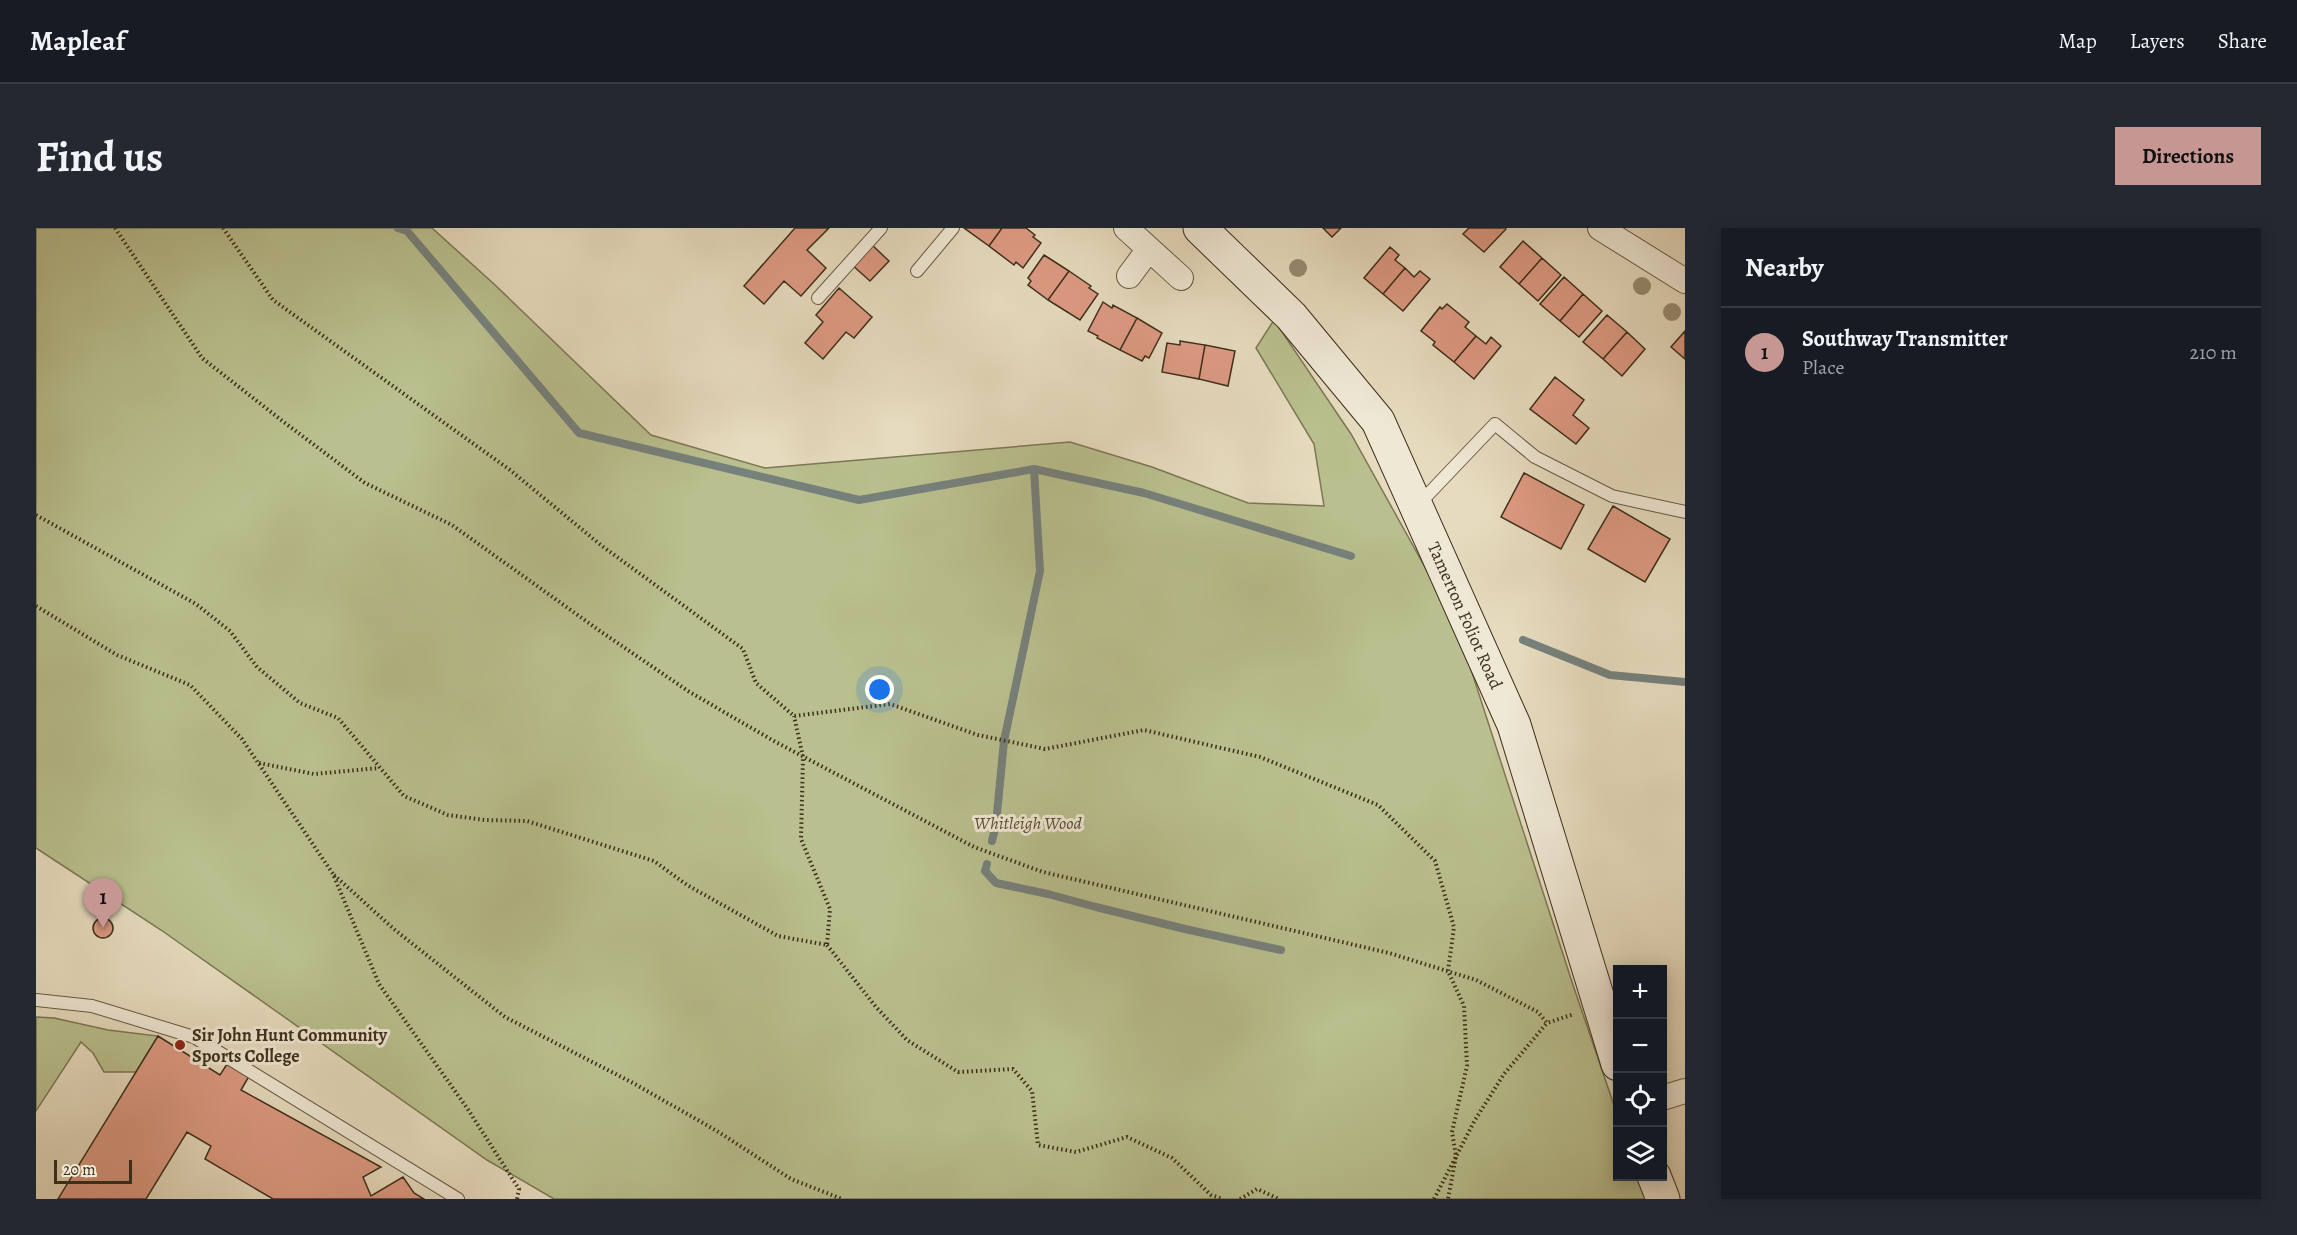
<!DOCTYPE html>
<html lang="en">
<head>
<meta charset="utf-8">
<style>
	body { margin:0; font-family:Alegreya,serif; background:#242831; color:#f1f3f6 }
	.controls { position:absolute; right:18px; bottom:18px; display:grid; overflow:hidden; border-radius:0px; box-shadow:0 3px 15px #0003 }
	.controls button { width:54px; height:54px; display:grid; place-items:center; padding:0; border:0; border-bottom:2px solid #363941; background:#171b24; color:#f1f3f6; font:30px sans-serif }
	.scale { position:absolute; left:18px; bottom:15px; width:78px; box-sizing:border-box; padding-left:6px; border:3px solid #3e2f1b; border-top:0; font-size:16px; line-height:21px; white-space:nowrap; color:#3e2f1b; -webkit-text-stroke:4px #efe8d5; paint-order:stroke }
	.you { position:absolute; left:844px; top:462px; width:21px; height:21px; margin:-15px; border:4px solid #fff; border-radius:50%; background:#1a73e8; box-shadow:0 0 0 9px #1a73e833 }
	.badge { display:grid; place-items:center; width:39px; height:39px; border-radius:50%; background:#c59692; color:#111; font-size:20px; font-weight:700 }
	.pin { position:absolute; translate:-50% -50px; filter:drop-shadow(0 2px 3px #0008) }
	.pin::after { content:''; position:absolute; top:32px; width:21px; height:18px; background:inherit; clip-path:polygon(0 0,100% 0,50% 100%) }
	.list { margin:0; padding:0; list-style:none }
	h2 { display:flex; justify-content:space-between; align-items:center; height:78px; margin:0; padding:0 24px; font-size:26px }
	h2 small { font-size:20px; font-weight:400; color:#9ea1a6 }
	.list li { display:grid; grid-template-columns:39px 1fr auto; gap:18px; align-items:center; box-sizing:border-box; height:90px; padding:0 24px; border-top:2px solid #363941 }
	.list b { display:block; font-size:22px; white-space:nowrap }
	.list p { margin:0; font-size:20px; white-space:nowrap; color:#9ea1a6 }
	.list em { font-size:20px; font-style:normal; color:#9ea1a6 }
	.icon { flex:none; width:33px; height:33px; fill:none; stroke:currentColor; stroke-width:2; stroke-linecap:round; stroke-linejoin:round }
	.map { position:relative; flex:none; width:1649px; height:971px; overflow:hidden; border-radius:0px }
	header { display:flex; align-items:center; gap:36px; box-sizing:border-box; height:84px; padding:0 30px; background:#171b24; border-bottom:2px solid #363941 }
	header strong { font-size:28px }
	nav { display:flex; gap:33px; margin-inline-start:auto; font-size:21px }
	.intro { display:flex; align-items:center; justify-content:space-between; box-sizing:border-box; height:144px; padding:0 36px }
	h1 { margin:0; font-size:42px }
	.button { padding:15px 27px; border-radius:0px; background:#c59692; color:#111; font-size:21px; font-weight:700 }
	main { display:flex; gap:36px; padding:0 36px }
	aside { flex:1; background:#171b24; border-radius:0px; box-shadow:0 3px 15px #0003 }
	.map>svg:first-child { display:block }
	.green { fill:#b9bf8e; stroke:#7c7754; stroke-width:1.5 }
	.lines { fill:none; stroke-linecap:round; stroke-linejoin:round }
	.stream { stroke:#76817c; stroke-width:8 }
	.building { fill:#dd9a83; stroke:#3e2f1b; stroke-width:1.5 }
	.lane-casing { stroke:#685a44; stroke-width:14 }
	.street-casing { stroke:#685a44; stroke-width:26 }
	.secondary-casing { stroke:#3e2f1b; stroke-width:35 }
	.path { stroke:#3e2f1b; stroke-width:4; stroke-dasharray:1.5 3; stroke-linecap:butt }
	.lane { stroke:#efe8d5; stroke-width:12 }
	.street { stroke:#efe8d5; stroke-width:24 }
	.secondary { stroke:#efe8d5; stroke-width:33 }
	.tree { fill:#978c71 }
	.poi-dot { fill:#8f2418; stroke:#efe8d5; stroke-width:2 }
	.labels { text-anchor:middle; stroke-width:6; stroke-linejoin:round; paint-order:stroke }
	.street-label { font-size:18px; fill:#3e2f1b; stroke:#efe8d5 }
	.park-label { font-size:18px; font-style:italic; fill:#574c32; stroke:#efe8d5 }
	.poi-label { font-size:18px; font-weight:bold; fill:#3e2f1b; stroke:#efe8d5; text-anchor:start }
</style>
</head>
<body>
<header>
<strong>Mapleaf</strong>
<nav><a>Map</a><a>Layers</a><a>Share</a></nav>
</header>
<div class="intro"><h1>Find us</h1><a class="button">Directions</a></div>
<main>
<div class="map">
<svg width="1649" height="971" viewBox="0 0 1649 971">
	<rect width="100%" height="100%" fill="#e6dbbe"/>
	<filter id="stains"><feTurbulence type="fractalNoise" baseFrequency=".00333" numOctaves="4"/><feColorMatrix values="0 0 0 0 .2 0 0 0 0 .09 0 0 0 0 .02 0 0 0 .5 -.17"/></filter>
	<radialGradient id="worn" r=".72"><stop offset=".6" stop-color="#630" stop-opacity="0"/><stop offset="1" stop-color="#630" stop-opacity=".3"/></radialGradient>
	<!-- green -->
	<path class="green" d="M 0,0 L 396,0 L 458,56 L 615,207 L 729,240 L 1034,214 L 1116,239 L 1212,275 L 1288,278 L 1278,216 L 1220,120 L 1238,92 L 1315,206 L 1420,395 L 1536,754 L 1581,886 L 1582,948 L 1603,949 L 1611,971 L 518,971 L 451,932 L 125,702 L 0,620 Z
		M 0,789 L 18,790 L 72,802 L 122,808 L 100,844 L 68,844 L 57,825 L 45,814 L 0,883 Z"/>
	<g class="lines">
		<!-- stream -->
		<path class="stream" d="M 362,0 L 371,3 L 543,205 L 823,272 L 998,241 L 1108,265 L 1315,328
			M 1487,412 L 1574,447 L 1649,454
			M 956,613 L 960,596 L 968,513 L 1004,343 L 998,241
			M 951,636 L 949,643 L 960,655 L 1012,666 L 1060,679 L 1149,701 L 1245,722"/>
	</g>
	<!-- building -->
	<path class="building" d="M 759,0 L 793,0 L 771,22 L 790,40 L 765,68 L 748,53 L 728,76 L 708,58 Z
		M 928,0 L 966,0 L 953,18 Z
		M 966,0 L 990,0 L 999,7 L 997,9 L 1005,15 L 987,40 L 980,34 L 978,37 L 953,18 Z
		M 1287,0 L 1305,0 L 1296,9 Z
		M 1433,0 L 1469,0 L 1470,1 L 1448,24 L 1427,6 Z
		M 1487,13 L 1506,30 L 1483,56 L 1464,39 Z
		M 834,15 L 853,33 L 834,53 L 815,36 Z
		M 1354,19 L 1363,27 L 1359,32 L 1369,40 L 1347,66 L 1328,50 Z
		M 1008,27 L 1033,43 L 1012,72 L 992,57 L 995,53 L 992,50 Z
		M 1506,30 L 1525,47 L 1502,73 L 1483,56 Z
		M 1369,40 L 1378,49 L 1384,43 L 1394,51 L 1367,83 L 1347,66 Z
		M 1033,43 L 1055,58 L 1053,60 L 1062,66 L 1044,92 L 1012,72 Z
		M 1528,49 L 1547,66 L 1524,93 L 1504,76 Z
		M 803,60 L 836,89 L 818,110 L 810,104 L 787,131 L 769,115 L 787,94 L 780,87 Z
		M 1547,66 L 1566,83 L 1543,109 L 1524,93 Z
		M 1067,74 L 1076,80 L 1077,77 L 1101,90 L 1084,122 L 1061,110 L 1062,108 L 1052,103 Z
		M 1411,76 L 1433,94 L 1429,99 L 1440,108 L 1418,134 L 1397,117 L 1399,114 L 1385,103 L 1404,79 L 1406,81 Z
		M 1571,87 L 1591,104 L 1567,131 L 1547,114 Z
		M 1101,90 L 1126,105 L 1113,130 L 1109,128 L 1106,133 L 1084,122 Z
		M 1649,103 L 1649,131 L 1635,119 Z
		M 1591,104 L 1609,121 L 1586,148 L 1567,131 Z
		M 1440,108 L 1450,116 L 1455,109 L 1465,118 L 1438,151 L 1418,134 Z
		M 1144,113 L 1169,117 L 1163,151 L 1126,144 L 1131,115 L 1144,117 Z
		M 1169,117 L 1199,123 L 1192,158 L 1163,151 Z
		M 1519,149 L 1548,172 L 1537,187 L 1553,200 L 1540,216 L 1494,181 Z
		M 1488,245 L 1548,277 L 1525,321 L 1465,289 Z
		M 1577,278 L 1634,311 L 1609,354 L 1552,321 Z
		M57 700a10 10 0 1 1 20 0a10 10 0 1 1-20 0Z
		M 122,808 L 184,847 L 195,830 L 216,843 L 205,862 L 345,939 L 327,949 L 335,968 L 367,949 L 378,965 L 388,971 L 237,971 L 169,931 L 175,918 L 151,904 L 110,971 L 22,971 Z"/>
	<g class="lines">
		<defs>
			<path id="lane" d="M 881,43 L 917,0
				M 782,70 L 845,0
				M 1382,277 L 1459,196 L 1499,229 L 1576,268 L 1649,284
				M 0,772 L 56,778 L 158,809 L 422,971"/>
			<path id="street" d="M 1090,0 L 1145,50
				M 1564,0 L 1649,53
				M 1093,48 L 1113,21
				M 1626,870 L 1649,863"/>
			<g id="secondary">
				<path id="s1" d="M 1164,0 L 1255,88 L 1342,193 L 1478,497 L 1582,836"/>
				<path d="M 1618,948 L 1627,971"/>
			</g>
		</defs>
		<!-- lane casing -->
		<use href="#lane" class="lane-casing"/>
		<!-- street casing -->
		<use href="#street" class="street-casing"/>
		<!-- secondary casing -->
		<use href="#secondary" class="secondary-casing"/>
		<!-- path -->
		<path class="path" d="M 79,0 L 166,130 L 249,195 L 329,255 L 416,297 L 564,403 L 652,463 L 736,512 L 938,619 L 1007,644 L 1353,725 L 1440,752 L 1502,784 L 1511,795 L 1538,786
			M 187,0 L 237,72 L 474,242 L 566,318 L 707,421 L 720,455 L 758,488 L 854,476 L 942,507 L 1009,521 L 1108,502 L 1224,529 L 1342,577 L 1399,633 L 1418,699 L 1412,743 L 1428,778 L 1431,838 L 1416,904 L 1420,928 L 1412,971
			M 0,287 L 160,376 L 194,403 L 221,439 L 264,475 L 302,490 L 368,568 L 412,587 L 449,592 L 491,593 L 618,633 L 651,657 L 742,708 L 791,717 L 794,681 L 765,611 L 767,529 L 758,488
			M 0,378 L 81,427 L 154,457 L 206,511 L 297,646 L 343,756 L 431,880 L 483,961 L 481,971
			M 223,535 L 278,546 L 343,540
			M 298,647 L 359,702 L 469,789 L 597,855 L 681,903 L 755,951 L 806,971
			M 791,717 L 840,779 L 871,812 L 922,844 L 977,841 L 996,863 L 1002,917 L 1040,924 L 1091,909 L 1136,930 L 1175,967 L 1187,971
			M 1204,971 L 1221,961 L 1243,971
			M 1398,971 L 1439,892 L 1468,846 L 1511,795"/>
		<!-- lane -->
		<use href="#lane" class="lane"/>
		<!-- street -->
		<use href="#street" class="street"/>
		<!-- secondary -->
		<use href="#secondary" class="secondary"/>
	</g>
	<!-- trees -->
	<g class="tree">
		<circle cx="1262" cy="40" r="9"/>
		<circle cx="1606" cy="58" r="9"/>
		<circle cx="1636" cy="84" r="9"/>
	</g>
	<!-- markers -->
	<circle class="poi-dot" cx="144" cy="817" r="6"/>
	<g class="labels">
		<!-- street labels -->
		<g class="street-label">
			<text dy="6" stroke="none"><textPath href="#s1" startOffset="476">Tamerton Foliot Road</textPath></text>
		</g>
		<!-- park labels -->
		<g class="park-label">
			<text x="992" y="601">Whitleigh Wood</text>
		</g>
		<!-- poi labels -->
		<g class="poi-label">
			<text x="156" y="813">Sir John Hunt Community<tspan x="156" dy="21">Sports College</tspan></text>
		</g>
	</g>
	<rect width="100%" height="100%" filter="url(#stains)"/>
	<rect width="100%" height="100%" fill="url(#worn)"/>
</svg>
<div class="controls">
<button>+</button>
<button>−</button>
<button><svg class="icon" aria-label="locate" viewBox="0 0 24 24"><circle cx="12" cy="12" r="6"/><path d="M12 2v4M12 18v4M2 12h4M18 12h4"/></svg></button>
<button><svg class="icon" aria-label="layers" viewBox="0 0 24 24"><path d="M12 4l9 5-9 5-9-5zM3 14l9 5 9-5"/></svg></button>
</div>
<div class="scale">20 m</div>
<div class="you"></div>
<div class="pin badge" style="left:67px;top:700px">1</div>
</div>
<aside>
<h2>Nearby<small></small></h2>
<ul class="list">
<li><span class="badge">1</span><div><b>Southway Transmitter</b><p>Place</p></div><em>210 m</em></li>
</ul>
</aside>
</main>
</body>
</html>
